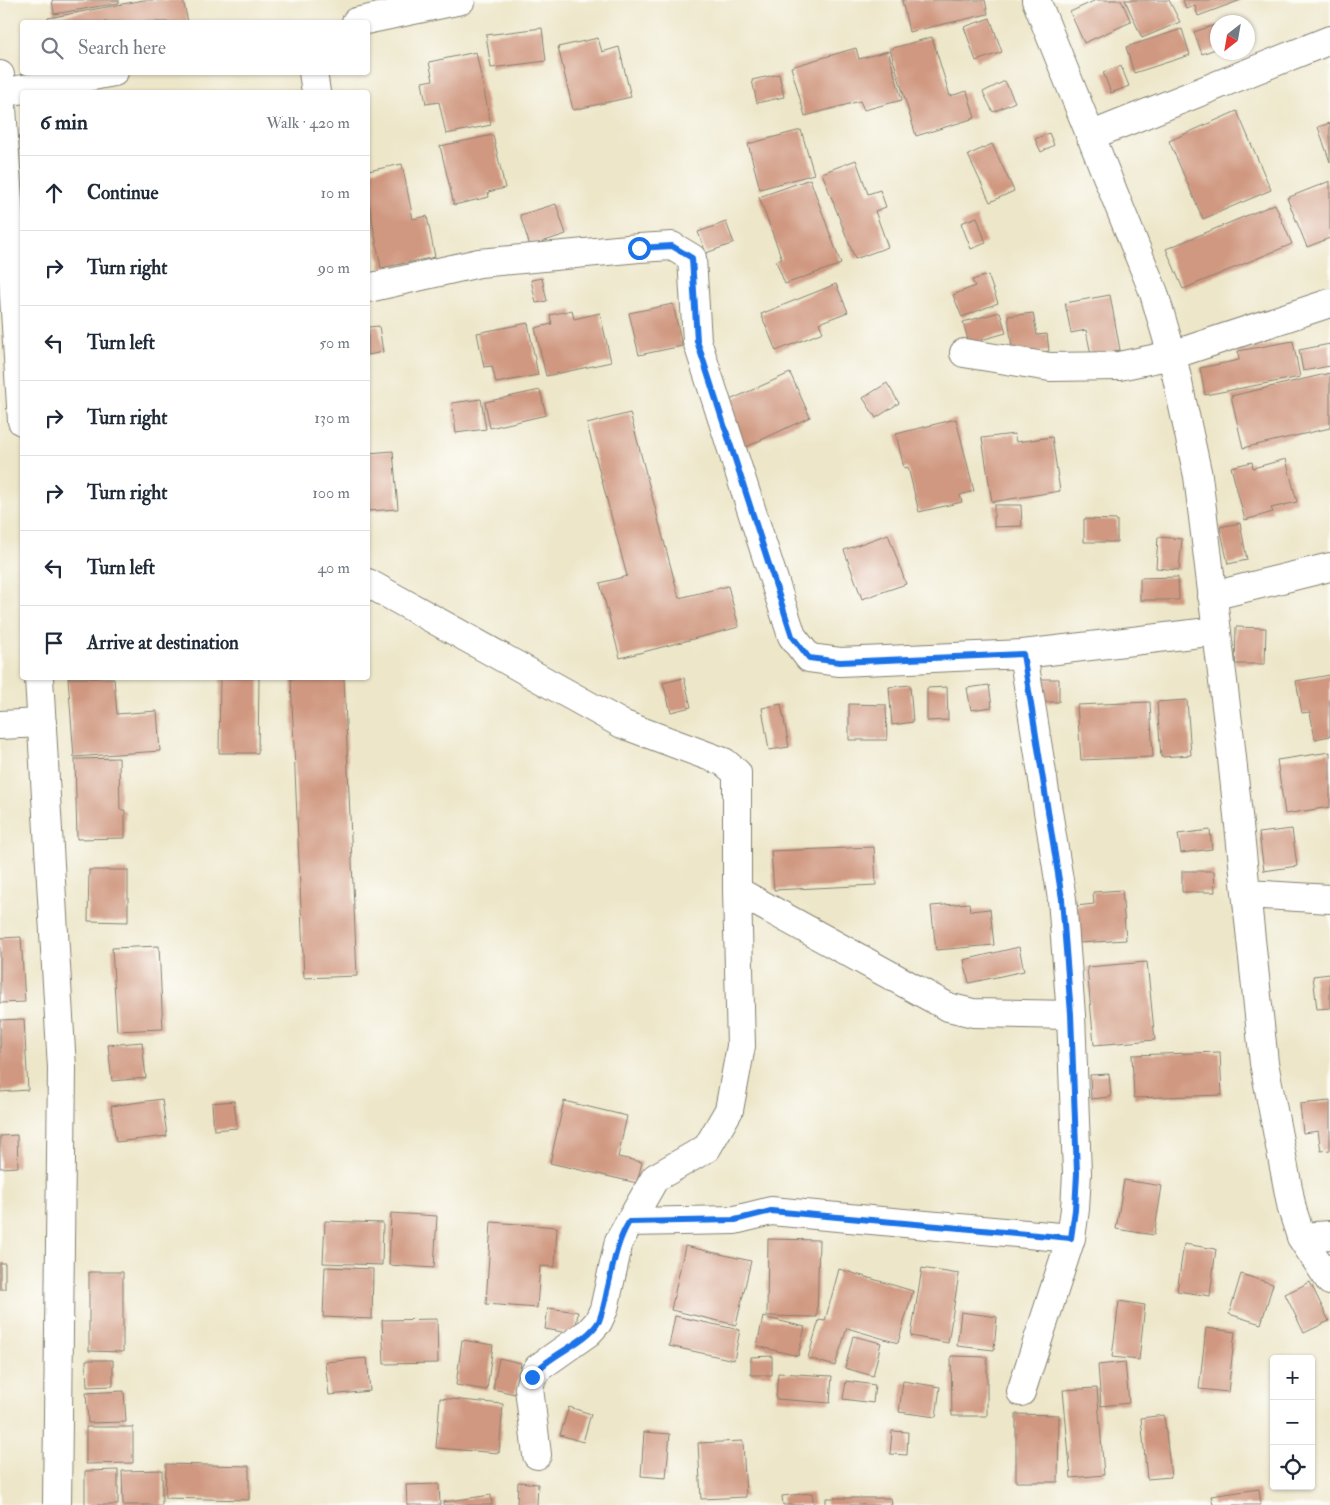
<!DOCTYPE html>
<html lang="en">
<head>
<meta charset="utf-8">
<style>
	body { margin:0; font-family:"IM FELL Double Pica",serif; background:#f2f2f3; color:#1f2937 }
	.controls { position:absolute; right:15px; bottom:15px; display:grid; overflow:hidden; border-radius:5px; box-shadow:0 1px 4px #0004 }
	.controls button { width:45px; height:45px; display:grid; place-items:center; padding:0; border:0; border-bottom:1px solid #e0e1e3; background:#fff; color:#1f2937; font:25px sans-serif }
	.compass { position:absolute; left:1210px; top:15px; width:45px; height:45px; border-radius:50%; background:#fff; box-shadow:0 1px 4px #0004; rotate:211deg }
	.stop { position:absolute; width:15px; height:15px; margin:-11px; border:4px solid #1a73e8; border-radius:50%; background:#fff }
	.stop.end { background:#1a73e8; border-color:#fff; box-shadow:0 1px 5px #0008 }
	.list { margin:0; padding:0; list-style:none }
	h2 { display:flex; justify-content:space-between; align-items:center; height:65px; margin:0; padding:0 20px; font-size:21px }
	h2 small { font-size:16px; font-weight:400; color:#747a83 }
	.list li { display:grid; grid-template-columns:32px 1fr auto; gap:15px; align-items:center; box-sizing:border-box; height:75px; padding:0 20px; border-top:1px solid #e0e1e3 }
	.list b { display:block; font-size:19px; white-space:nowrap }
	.list em { font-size:16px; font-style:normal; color:#747a83 }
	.icon { flex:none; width:28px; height:28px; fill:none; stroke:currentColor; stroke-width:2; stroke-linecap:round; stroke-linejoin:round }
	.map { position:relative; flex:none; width:1330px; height:1505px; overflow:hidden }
	.search { position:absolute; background:#fff; box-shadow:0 1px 4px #0004; left:20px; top:20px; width:350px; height:55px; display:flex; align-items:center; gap:12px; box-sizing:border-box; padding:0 18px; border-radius:5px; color:#747a83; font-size:19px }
	.panel { position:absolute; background:#fff; box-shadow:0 1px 4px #0004; left:20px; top:90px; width:350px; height:590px; border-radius:5px }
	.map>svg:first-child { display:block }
	.building { fill:#d09880 }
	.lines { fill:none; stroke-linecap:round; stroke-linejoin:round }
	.street-casing { stroke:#848172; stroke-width:30 }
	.secondary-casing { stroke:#848172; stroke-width:30 }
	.street { stroke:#fff; stroke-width:28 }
	.secondary { stroke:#fff; stroke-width:28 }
	.route { stroke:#1a73e8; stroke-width:6 }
</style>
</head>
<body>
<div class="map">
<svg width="1330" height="1505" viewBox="0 0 1330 1505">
	<rect width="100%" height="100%" fill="#fdfcf7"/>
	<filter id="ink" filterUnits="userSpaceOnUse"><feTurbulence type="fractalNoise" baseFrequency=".02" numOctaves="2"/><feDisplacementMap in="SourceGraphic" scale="10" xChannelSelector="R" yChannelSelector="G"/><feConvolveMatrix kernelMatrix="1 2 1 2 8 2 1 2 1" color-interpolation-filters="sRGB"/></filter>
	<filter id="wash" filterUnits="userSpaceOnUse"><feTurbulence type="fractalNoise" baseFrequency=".0096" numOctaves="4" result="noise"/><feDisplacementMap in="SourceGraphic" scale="20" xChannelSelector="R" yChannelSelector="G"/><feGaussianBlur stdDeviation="1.12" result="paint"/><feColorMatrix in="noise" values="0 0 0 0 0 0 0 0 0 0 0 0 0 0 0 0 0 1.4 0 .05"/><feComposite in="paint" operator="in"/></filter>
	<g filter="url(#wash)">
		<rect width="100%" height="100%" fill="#ede6c9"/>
		<g id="blocks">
			<!-- building -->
			<path class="building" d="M 52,0 L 119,0 L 119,3 L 54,14 Z
				M 144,0 L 183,0 L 188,22 L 49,22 L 48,18 Z
				M 902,0 L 985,0 L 988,14 L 909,32 Z
				M 1096,0 L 1121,0 L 1131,22 L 1084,43 L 1070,12 Z
				M 1125,0 L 1169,0 L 1180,22 L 1142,38 Z
				M 1183,0 L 1241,0 L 1198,16 L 1195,6 L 1186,9 Z
				M 990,18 L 1002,52 L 976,61 L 964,27 Z
				M 1218,24 L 1218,48 L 1202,54 L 1194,32 Z
				M 542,28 L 546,61 L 491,68 L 486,35 Z
				M 1182,29 L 1190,55 L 1134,73 L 1126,47 Z
				M 932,37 L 950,96 L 967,91 L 975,118 L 916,136 L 890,49 Z
				M 598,38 L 602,52 L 619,47 L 631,97 L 573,110 L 558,47 Z
				M 856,48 L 859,59 L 888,51 L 902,100 L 864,110 L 860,101 L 805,116 L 791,67 Z
				M 476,52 L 491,125 L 446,134 L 439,102 L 426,104 L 422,82 L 433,80 L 429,62 Z
				M 1121,66 L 1129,86 L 1111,93 L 1103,72 Z
				M 779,74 L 784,97 L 757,103 L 752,80 Z
				M 1005,81 L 1015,102 L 993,112 L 983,92 Z
				M 1237,111 L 1271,190 L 1203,219 L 1169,141 Z
				M 1330,123 L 1330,162 L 1318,127 Z
				M 801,130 L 814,174 L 760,189 L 748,144 Z
				M 1049,133 L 1054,145 L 1041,152 L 1035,139 Z
				M 493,135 L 505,188 L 488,192 L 489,197 L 454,205 L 440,146 Z
				M 992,144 L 1014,191 L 990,202 L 968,155 Z
				M 856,160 L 868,194 L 880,190 L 886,207 L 875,211 L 888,247 L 855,259 L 822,173 Z
				M 402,164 L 413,219 L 427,216 L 435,257 L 381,268 L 368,198 L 368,171 Z
				M 810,179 L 841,264 L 785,284 L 776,261 L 782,259 L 759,197 Z
				M 1330,181 L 1330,238 L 1307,247 L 1287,198 Z
				M 556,204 L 566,234 L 530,246 L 520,215 Z
				M 1275,204 L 1292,244 L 1183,289 L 1166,249 Z
				M 977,217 L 986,243 L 971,249 L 961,223 Z
				M 726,222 L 734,243 L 706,253 L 698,232 Z
				M 988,275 L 998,303 L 962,317 L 953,295 L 975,286 L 972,280 Z
				M 542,278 L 547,301 L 536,303 L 531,280 Z
				M 836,284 L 848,312 L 819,323 L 823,332 L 776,351 L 761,314 Z
				M 1110,295 L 1120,350 L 1091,355 L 1086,330 L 1071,333 L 1065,303 Z
				M 673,304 L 682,346 L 639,355 L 629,313 Z
				M 572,310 L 574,319 L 600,313 L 611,362 L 546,376 L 535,328 L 552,324 L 550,315 Z
				M 1000,312 L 1006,333 L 981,340 L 983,346 L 971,350 L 963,322 Z
				M 1033,313 L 1037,335 L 1047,334 L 1049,351 L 1013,356 L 1008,316 Z
				M 528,323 L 538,375 L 496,383 L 492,366 L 484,367 L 477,333 Z
				M 379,326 L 383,352 L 368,355 L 368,327 Z
				M 1293,341 L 1300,377 L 1205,395 L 1200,368 L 1239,360 L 1238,351 Z
				M 1330,344 L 1330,366 L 1303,371 L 1299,350 Z
				M 790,373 L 810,417 L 742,449 L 721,404 Z
				M 1330,373 L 1330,428 L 1243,448 L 1231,396 Z
				M 887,383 L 899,403 L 876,418 L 863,398 Z
				M 540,390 L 546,415 L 490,428 L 485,402 Z
				M 481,399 L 486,429 L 456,433 L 452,403 Z
				M 630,413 L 679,598 L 728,586 L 739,627 L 620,658 L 600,583 L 627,576 L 587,424 Z
				M 956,419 L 974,491 L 960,495 L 962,502 L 919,512 L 908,467 L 904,468 L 896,434 Z
				M 1014,434 L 1016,442 L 1052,437 L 1060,491 L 992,502 L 982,438 Z
				M 393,451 L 398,509 L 369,511 L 368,453 Z
				M 1286,459 L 1297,502 L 1271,508 L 1273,512 L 1245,520 L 1231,467 L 1252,462 L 1253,468 Z
				M 994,505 L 1021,505 L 1022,526 L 994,527 Z
				M 1084,519 L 1117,520 L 1117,542 L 1084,542 Z
				M 1240,523 L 1247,560 L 1228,564 L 1220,527 Z
				M 888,534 L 906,584 L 862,599 L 844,550 Z
				M 1158,537 L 1182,539 L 1179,570 L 1156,568 Z
				M 1178,577 L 1179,600 L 1140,600 L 1140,578 Z
				M 1236,627 L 1266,628 L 1265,664 L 1235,664 Z
				M 1330,675 L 1330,736 L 1315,739 L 1310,712 L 1302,713 L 1296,681 Z
				M 68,678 L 114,678 L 117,714 L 157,711 L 160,751 L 74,757 Z
				M 220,678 L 259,678 L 258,753 L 219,753 Z
				M 291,678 L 344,678 L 357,976 L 304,978 Z
				M 684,678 L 691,707 L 671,712 L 663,683 Z
				M 1040,679 L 1059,679 L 1059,702 L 1040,702 Z
				M 910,685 L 913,722 L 892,725 L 889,687 Z
				M 989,685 L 992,707 L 971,710 L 967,688 Z
				M 947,687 L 948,720 L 927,721 L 927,688 Z
				M 1187,700 L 1191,755 L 1161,757 L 1157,702 Z
				M 1150,702 L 1153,757 L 1081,760 L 1077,705 Z
				M 781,704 L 789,747 L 769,750 L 762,708 Z
				M 849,704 L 886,705 L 887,740 L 849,740 Z
				M 1330,752 L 1330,807 L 1285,814 L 1277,760 Z
				M 119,758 L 120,810 L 125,810 L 125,838 L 77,839 L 75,759 Z
				M 1292,829 L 1297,866 L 1264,871 L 1259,833 Z
				M 1210,830 L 1212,849 L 1181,853 L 1178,834 Z
				M 874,847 L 876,885 L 774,890 L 771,851 Z
				M 89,870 L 128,870 L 128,922 L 88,921 Z
				M 1182,871 L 1214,871 L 1215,892 L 1182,892 Z
				M 1122,890 L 1126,940 L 1079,943 L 1076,906 L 1094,904 L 1093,892 Z
				M 969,903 L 970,911 L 990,909 L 994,945 L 936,950 L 931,906 Z
				M 21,937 L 25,1002 L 0,1003 L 0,938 Z
				M 159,946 L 163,1029 L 117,1031 L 112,948 Z
				M 1019,947 L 1024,971 L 969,983 L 964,960 Z
				M 1147,962 L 1155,1040 L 1094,1045 L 1087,967 Z
				M 1330,974 L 1330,1008 L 1317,1009 L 1313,976 Z
				M 24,1019 L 28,1090 L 0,1092 L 0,1020 Z
				M 142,1042 L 146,1078 L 112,1081 L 108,1045 Z
				M 1220,1052 L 1222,1095 L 1134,1098 L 1132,1055 Z
				M 1109,1074 L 1111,1097 L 1091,1099 L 1090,1075 Z
				M 162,1099 L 167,1136 L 116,1142 L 111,1106 Z
				M 234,1101 L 237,1128 L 214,1130 L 212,1103 Z
				M 564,1101 L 627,1116 L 618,1157 L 642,1162 L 637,1183 L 550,1163 Z
				M 1330,1101 L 1330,1150 L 1321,1151 L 1318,1131 L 1303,1133 L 1300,1104 Z
				M 17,1135 L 18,1167 L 0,1168 L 0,1136 Z
				M 1124,1180 L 1162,1186 L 1154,1235 L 1116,1229 Z
				M 391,1213 L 437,1216 L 434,1268 L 389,1265 Z
				M 325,1221 L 383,1223 L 382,1265 L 323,1263 Z
				M 491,1222 L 557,1227 L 555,1267 L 540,1266 L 537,1308 L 486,1304 Z
				M 768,1239 L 819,1240 L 817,1317 L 767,1316 Z
				M 1184,1244 L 1216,1249 L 1210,1296 L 1177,1291 Z
				M 685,1246 L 751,1261 L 736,1325 L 671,1310 Z
				M 0,1263 L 5,1263 L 5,1289 L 0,1289 Z
				M 325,1267 L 373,1269 L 372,1319 L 323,1317 Z
				M 922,1268 L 959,1274 L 948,1343 L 911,1336 Z
				M 839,1269 L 913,1291 L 898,1343 L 847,1328 L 835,1366 L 808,1358 L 819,1320 L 825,1321 Z
				M 89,1272 L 123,1272 L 123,1352 L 89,1351 Z
				M 1241,1274 L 1273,1284 L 1261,1324 L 1229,1314 Z
				M 1310,1282 L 1329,1321 L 1304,1333 L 1285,1294 Z
				M 1119,1301 L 1145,1305 L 1139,1360 L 1112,1357 Z
				M 548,1308 L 578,1312 L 575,1334 L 545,1329 Z
				M 961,1312 L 997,1317 L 994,1350 L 957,1346 Z
				M 675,1316 L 740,1330 L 734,1360 L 669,1346 Z
				M 763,1317 L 805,1327 L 798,1356 L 757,1346 Z
				M 437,1319 L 438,1363 L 384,1364 L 382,1320 Z
				M 1206,1328 L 1235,1332 L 1228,1392 L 1199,1389 Z
				M 853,1336 L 881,1343 L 873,1376 L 845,1368 Z
				M 462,1340 L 493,1345 L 487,1390 L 456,1385 Z
				M 772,1356 L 772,1375 L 751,1375 L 751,1357 Z
				M 951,1356 L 987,1357 L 987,1416 L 952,1416 Z
				M 367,1358 L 370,1391 L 329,1395 L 325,1362 Z
				M 499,1358 L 521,1363 L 515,1394 L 493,1389 Z
				M 86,1360 L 113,1360 L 113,1386 L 87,1387 Z
				M 1125,1362 L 1129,1403 L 1101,1406 L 1098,1365 Z
				M 778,1373 L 832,1376 L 830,1403 L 776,1399 Z
				M 846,1381 L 875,1385 L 873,1403 L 843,1399 Z
				M 903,1381 L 940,1387 L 936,1417 L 899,1412 Z
				M 1097,1388 L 1104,1475 L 1071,1478 L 1063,1390 Z
				M 124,1391 L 126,1422 L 88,1423 L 86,1393 Z
				M 440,1398 L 503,1404 L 499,1453 L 436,1448 Z
				M 569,1407 L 591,1414 L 583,1442 L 560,1435 Z
				M 1016,1414 L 1059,1415 L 1058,1482 L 1016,1482 Z
				M 1164,1415 L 1171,1477 L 1147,1479 L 1141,1418 Z
				M 86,1427 L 133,1427 L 133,1463 L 86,1464 Z
				M 892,1431 L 908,1432 L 907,1455 L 890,1454 Z
				M 644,1432 L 670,1434 L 666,1478 L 641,1476 Z
				M 743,1441 L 746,1497 L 701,1499 L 698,1443 Z
				M 166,1464 L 249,1466 L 249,1500 L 165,1498 Z
				M 118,1470 L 118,1505 L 85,1505 L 85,1471 Z
				M 162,1470 L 162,1505 L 123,1505 L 122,1471 Z
				M 518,1482 L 538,1484 L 537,1505 L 517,1505 Z
				M 439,1484 L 440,1505 L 407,1505 L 406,1485 Z
				M 1259,1489 L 1261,1505 L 1213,1505 L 1211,1496 Z
				M 812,1493 L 814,1505 L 783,1505 L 782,1496 Z
				M 491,1495 L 492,1505 L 443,1505 L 443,1502 Z
				M 826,1498 L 891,1498 L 892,1505 L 826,1505 Z"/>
		</g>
	</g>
	<g filter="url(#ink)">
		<use href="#blocks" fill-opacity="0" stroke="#848172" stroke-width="1"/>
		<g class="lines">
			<defs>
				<path id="street" d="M 1036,0 L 1154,293 L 1172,355 L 1198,476 L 1230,739 L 1264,1063 L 1292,1209 L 1301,1237 L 1330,1281
					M 356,22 L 461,0
					M 313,72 L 316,92
					M 2,93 L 114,72
					M 1090,136 L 1330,40
					M 368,288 L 479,263 L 639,248 L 672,246 L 692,258 L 697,341 L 792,636 L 809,658 L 840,662 L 1023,654 L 1217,631
					M 964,353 L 1050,367 L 1119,366 L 1172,355 L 1330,303
					M 368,583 L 622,724 L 724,762 L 737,773 L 737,891 L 948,1007 L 973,1013 L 1071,1015
					M 1212,596 L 1330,567
					M 0,725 L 42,723
					M 1247,894 L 1330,899
					M 629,1222 L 735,1220 L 771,1211 L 1071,1238
					M 1301,1237 L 1330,1235
					M 1021,1392 L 1071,1238 L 1075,1209 L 1077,1173 L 1071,1015 L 1062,899 L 1023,654
					M 537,1455 L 529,1388 L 532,1377 L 538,1368 L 589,1332 L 598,1322 L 604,1309 L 619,1241 L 655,1178 L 707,1148 L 729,1110 L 741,1046 L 737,891"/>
				<path id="secondary" d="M 0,75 L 22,421
					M 39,678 L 62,1068 L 57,1505"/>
			</defs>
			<!-- street casing -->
			<use href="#street" class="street-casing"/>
			<!-- secondary casing -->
			<use href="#secondary" class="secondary-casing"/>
			<!-- street -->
			<use href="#street" class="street"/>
			<!-- secondary -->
			<use href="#secondary" class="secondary"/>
		</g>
	</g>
	<g class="lines" filter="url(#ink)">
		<!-- route -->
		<path class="route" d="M 532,1377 C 548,1354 586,1344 599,1321 C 603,1311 605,1301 607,1291 C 613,1267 616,1243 629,1222 L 735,1220 L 771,1211 L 1071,1238 L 1075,1210 L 1077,1173 L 1071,1014 L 1062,899 L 1023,654 L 840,662 L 809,658 L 792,636 L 697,341 L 692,258 L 672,246 L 639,248"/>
	</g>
</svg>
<div class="controls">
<button>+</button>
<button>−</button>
<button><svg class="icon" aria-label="locate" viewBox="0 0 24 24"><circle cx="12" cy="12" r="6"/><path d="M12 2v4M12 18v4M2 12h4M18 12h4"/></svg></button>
</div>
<svg class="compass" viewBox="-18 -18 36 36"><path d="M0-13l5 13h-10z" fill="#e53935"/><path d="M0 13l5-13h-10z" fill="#747a83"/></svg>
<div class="stop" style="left:639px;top:248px"></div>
<div class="stop end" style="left:532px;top:1377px"></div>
<div class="search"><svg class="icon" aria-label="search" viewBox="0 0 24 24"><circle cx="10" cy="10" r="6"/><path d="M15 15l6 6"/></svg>Search here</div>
<section class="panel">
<h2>6 min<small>Walk · 420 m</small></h2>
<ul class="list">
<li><svg class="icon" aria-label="ahead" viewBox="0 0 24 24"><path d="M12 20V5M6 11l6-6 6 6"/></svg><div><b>Continue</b></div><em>10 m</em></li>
<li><svg class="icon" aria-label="right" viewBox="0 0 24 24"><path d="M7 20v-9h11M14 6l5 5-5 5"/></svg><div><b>Turn right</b></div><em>90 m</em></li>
<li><svg class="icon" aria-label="left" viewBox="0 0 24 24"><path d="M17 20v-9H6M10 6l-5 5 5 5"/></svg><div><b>Turn left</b></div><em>50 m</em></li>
<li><svg class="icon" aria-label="right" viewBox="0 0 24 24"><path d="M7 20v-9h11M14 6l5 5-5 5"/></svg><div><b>Turn right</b></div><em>130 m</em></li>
<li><svg class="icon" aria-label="right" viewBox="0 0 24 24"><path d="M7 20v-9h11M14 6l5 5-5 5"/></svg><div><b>Turn right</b></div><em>100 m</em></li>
<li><svg class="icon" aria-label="left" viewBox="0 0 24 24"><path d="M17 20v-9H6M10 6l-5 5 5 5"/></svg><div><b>Turn left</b></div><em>40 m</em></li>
<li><svg class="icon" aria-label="arrive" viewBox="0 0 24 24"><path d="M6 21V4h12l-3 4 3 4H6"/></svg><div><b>Arrive at destination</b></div></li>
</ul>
</section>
</div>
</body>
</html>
